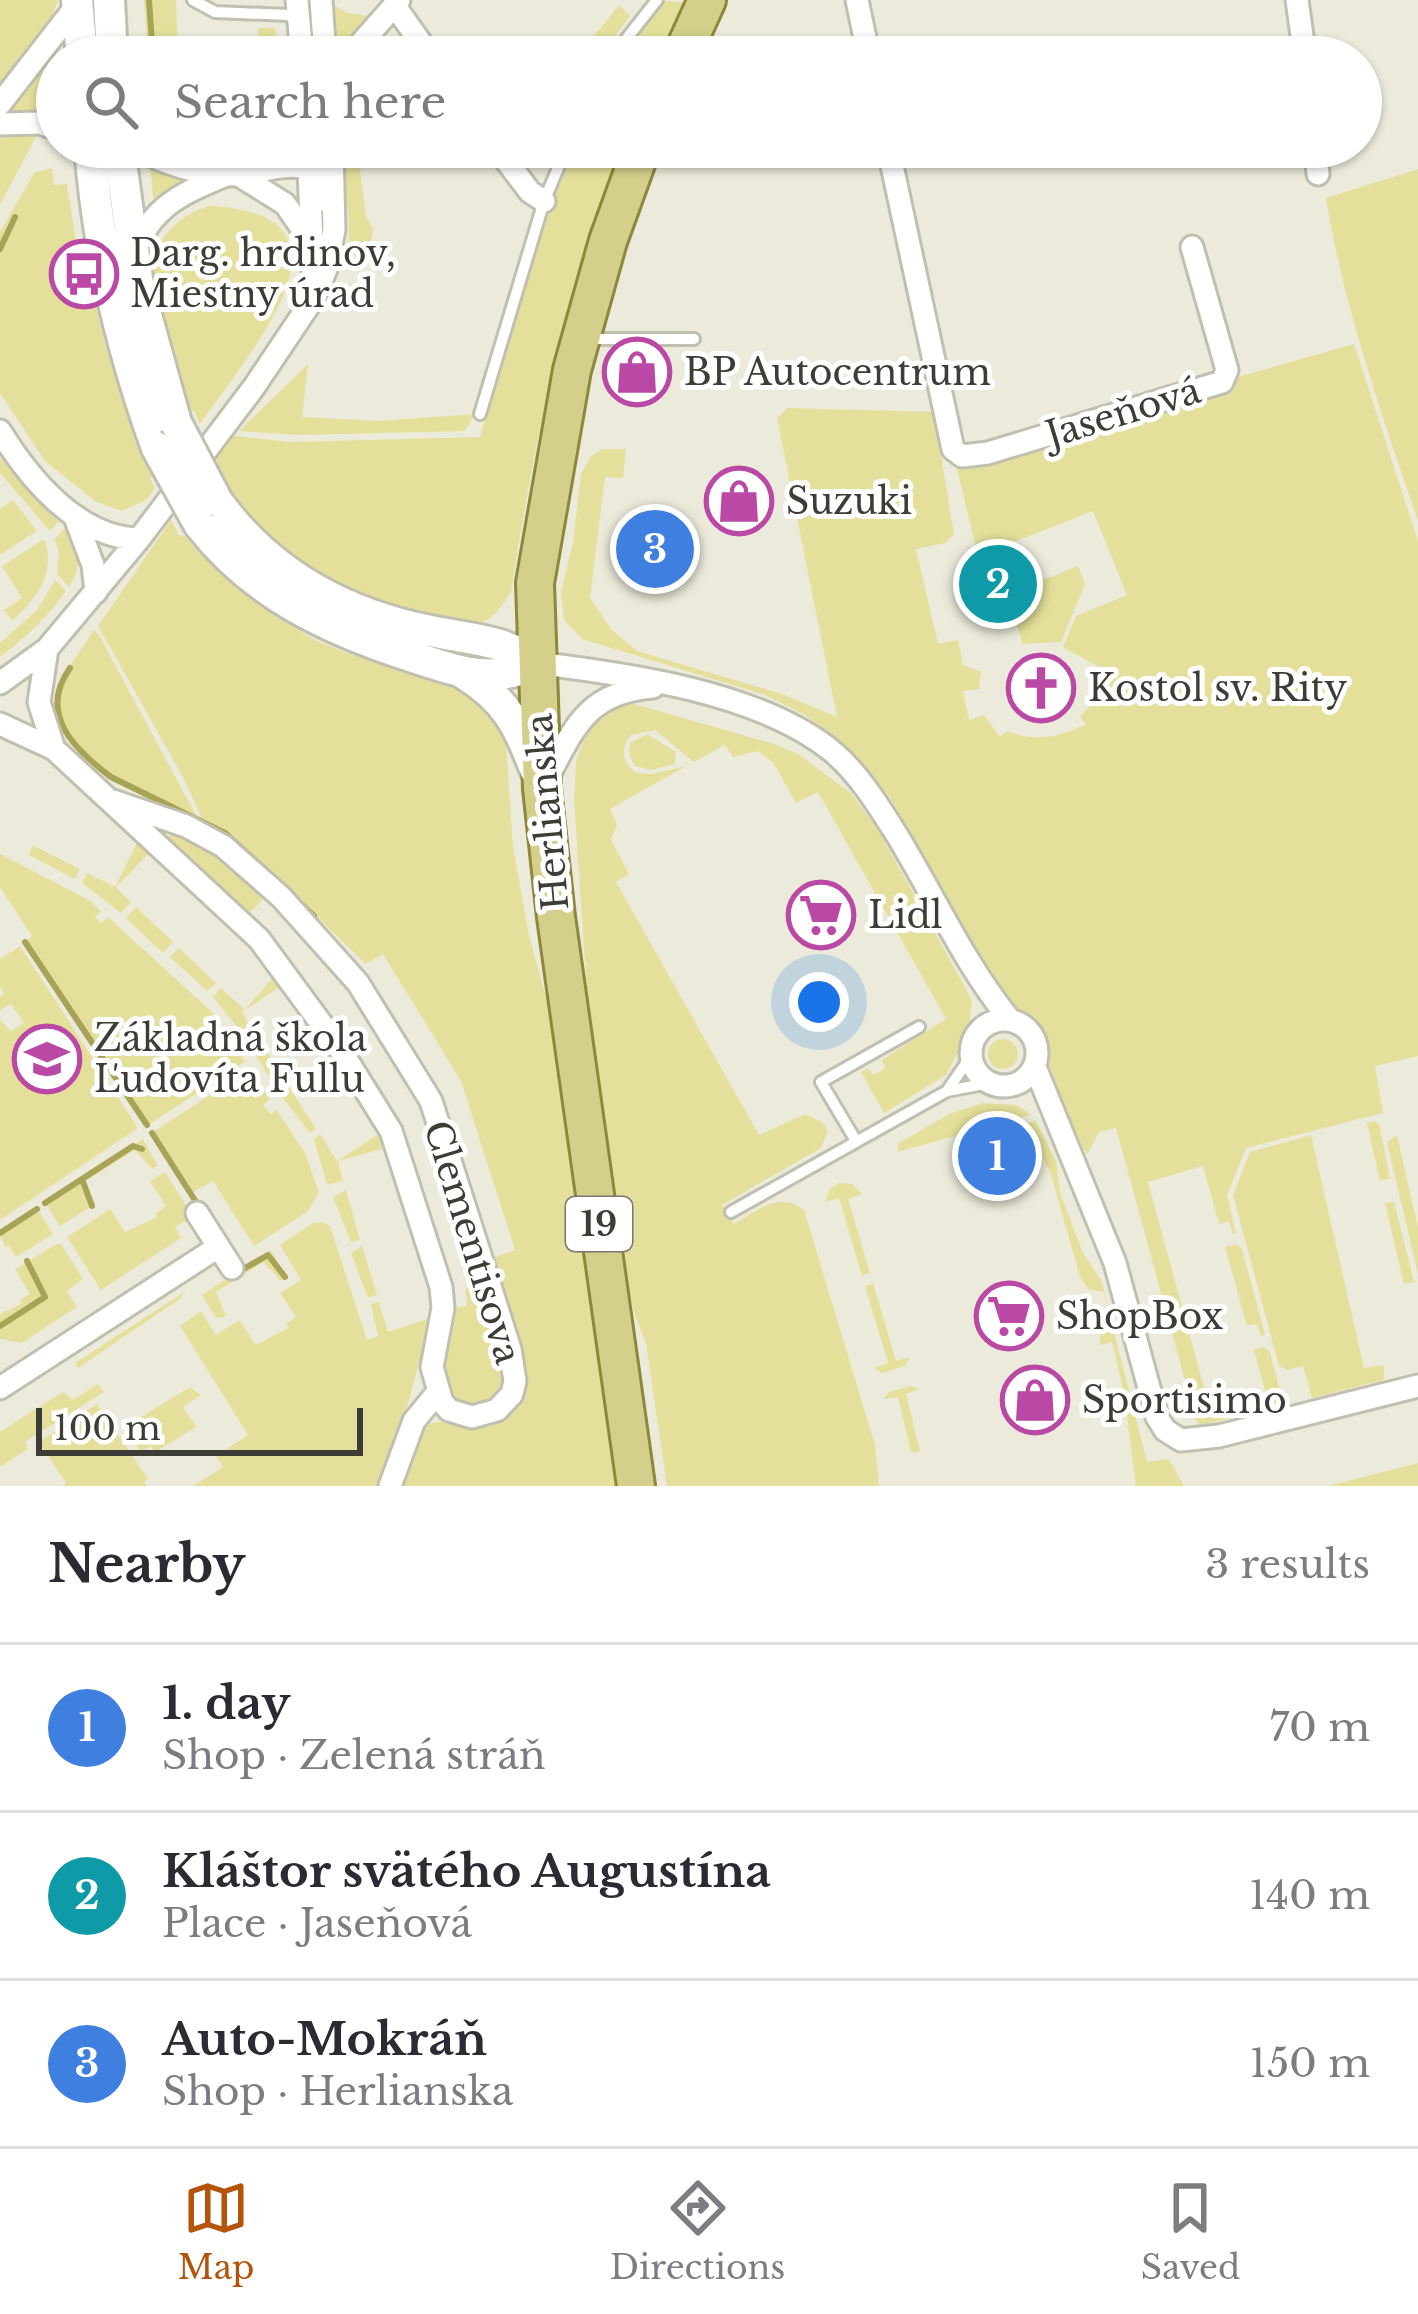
<!DOCTYPE html>
<html lang="en">
<head>
<meta charset="utf-8">
<style>
	body { margin:0; font-family:"Libre Baskerville",serif; background:#f7f7f7; color:#2b2b33 }
	.scale { position:absolute; left:36px; bottom:30px; width:327px; box-sizing:border-box; padding-left:12px; border:6px solid #3d3c36; border-top:0; font-size:33px; line-height:42px; white-space:nowrap; color:#3d3c36; -webkit-text-stroke:9px #fff; paint-order:stroke }
	.you { position:absolute; left:819px; top:1002px; width:42px; height:42px; margin:-30px; border:9px solid #fff; border-radius:50%; background:#1a73e8; box-shadow:0 0 0 18px #1a73e833 }
	.badge { display:grid; place-items:center; width:78px; height:78px; border-radius:50%; background:#b45309; color:#fff; font-size:39px; font-weight:700 }
	.pin { position:absolute; translate:-50% -50%; border:6px solid #fff; box-shadow:0 3px 12px #0006 }
	.list { margin:0; padding:0; list-style:none }
	h2 { display:flex; justify-content:space-between; align-items:center; height:156px; margin:0; padding:0 48px; font-size:51px }
	h2 small { font-size:39px; font-weight:400; color:#7c7c81 }
	.list li { display:grid; grid-template-columns:78px 1fr auto; gap:36px; align-items:center; box-sizing:border-box; height:168px; padding:0 48px; border-top:3px solid #e1e1e2 }
	.list b { display:block; font-size:45px; white-space:nowrap }
	.list p { margin:0; font-size:39px; white-space:nowrap; color:#7c7c81 }
	.list em { font-size:39px; font-style:normal; color:#7c7c81 }
	.icon { flex:none; width:66px; height:66px; fill:none; stroke:currentColor; stroke-width:2; stroke-linecap:round; stroke-linejoin:round }
	.map { position:relative; flex:none; width:1418px; height:1486px; overflow:hidden }
	.search { position:absolute; background:#fff; box-shadow:0 3px 9px #0004; left:36px; right:36px; top:36px; height:132px; display:flex; align-items:center; gap:30px; box-sizing:border-box; padding:0 42px; border-radius:66px; color:#7c7c81; font-size:45px }
	.sheet { height:660px; background:#fff }
	nav { display:flex; justify-content:space-around; align-items:center; box-sizing:border-box; height:168px; border-top:3px solid #e1e1e2; background:#fff; font-size:33px; color:#7c7c81 }
	nav a { display:grid; justify-items:center; gap:6px }
	nav .on { color:#b45309 }
	.map>svg:first-child { display:block }
	.green { fill:#e4e09b }
	.lines { fill:none; stroke-linecap:round; stroke-linejoin:round }
	.stream { stroke:#a7a357; stroke-width:6 }
	.lane-casing { stroke:#c0c0b0; stroke-width:16 }
	.street-casing { stroke:#c0c0b0; stroke-width:27 }
	.secondary-casing { stroke:#c0c0b0; stroke-width:36 }
	.primary-casing { stroke:#8d883b; stroke-width:42 }
	.lane { stroke:#fff; stroke-width:10 }
	.street { stroke:#fff; stroke-width:21 }
	.secondary { stroke:#fff; stroke-width:30 }
	.primary { stroke:#d4d08b; stroke-width:36 }
	.secondary-bridge-casing { stroke:#c0c0b0; stroke-width:36; stroke-linecap:butt }
	.secondary-bridge { stroke:#fff; stroke-width:30 }
	.labels { text-anchor:middle; stroke-width:10; stroke-linejoin:round; paint-order:stroke }
	.shield { fill:#fff; stroke:#777672; stroke-width:3 }
	.shield-label { font-size:33px; font-weight:bold; fill:#3d3c36 }
	.poi-label { font-size:36px; fill:#3d3c36; stroke:#fff; text-anchor:start }
	.street-label { font-size:36px; fill:#3d3c36; stroke:#fff }
</style>
</head>
<body>
<div class="map">
<svg width="1418" height="1486" viewBox="0 0 1418 1486">
	<rect width="100%" height="100%" fill="#ecebdb"/>
	<!-- green -->
	<path class="green" d="M 0,0 L 58,0 L 47,30 L 0,89 Z
		M 144,0 L 176,0 L 178,57 L 148,57 Z
		M 662,0 L 686,3 L 661,57 L 617,57 Z
		M 330,3 L 347,13 L 371,16 L 335,57 Z
		M 619,5 L 630,16 L 599,57 L 585,57 L 590,41 Z
		M 258,28 L 275,28 L 278,57 L 269,57 L 268,51 L 260,52 L 260,57 L 249,57 L 247,37 L 258,36 Z
		M 245,45 L 246,57 L 182,57 L 182,50 Z
		M 61,51 L 66,57 L 57,57 L 57,103 L 51,118 L 0,116 Z
		M 39,131 L 0,205 L 0,138 L 9,133 Z
		M 341,147 L 357,147 L 366,217 L 373,229 L 368,260 L 348,256 L 349,221 Z
		M 572,147 L 623,147 C 566,289 534,441 511,592 C 501,608 490,624 470,626 C 438,630 347,597 318,581 C 278,559 246,518 220,482 L 223,479 L 214,452 L 234,436 L 291,442 L 480,437 L 521,294 Z
		M 150,164 L 183,174 L 187,181 L 154,206 Z
		M 52,168 L 54,185 L 67,184 L 81,274 L 88,273 L 106,348 L 154,476 L 150,479 L 155,488 L 146,500 L 122,511 L 95,501 L 45,461 L 0,393 L 0,232 L 34,173 Z
		M 1418,169 L 1418,521 C 1382,415 1344,309 1326,198 Z
		M 210,206 C 376,214 245,358 200,424 L 194,411 L 188,413 L 147,265 C 160,238 179,213 210,206 Z
		M 1354,344 L 1418,541 L 1418,1056 L 1375,1066 L 1383,1113 L 1246,1148 L 1227,1195 L 1236,1233 L 1233,1234 L 1229,1221 L 1219,1224 L 1203,1166 L 1148,1182 L 1211,1413 L 1230,1409 L 1230,1418 L 1202,1425 L 1196,1421 L 1116,1128 L 1099,1132 L 1087,1155 L 1048,1081 L 1038,1033 L 1002,1000 L 890,798 L 855,755 L 805,715 L 765,695 L 582,639 L 564,620 L 561,593 L 573,542 L 581,474 L 591,456 L 603,449 L 626,449 L 623,478 L 605,477 L 590,598 L 611,629 L 637,651 L 782,694 L 837,717 L 777,418 L 787,408 L 934,412 L 954,534 L 945,543 L 916,549 L 938,644 L 958,640 L 963,665 L 981,672 L 979,689 L 963,691 L 969,720 L 984,715 L 1000,737 L 1007,731 C 1036,742 1058,738 1086,724 L 1080,717 L 1093,702 L 1108,672 L 1063,647 L 1076,616 L 1127,595 L 1093,511 L 978,556 L 957,469 L 1229,390 L 1238,377 Z
		M 308,364 L 302,417 L 378,421 L 475,414 L 465,431 L 299,435 L 239,431 Z
		M 0,458 L 59,521 L 50,531 L 0,473 Z
		M 13,500 L 37,531 L 0,555 L 0,509 Z
		M 171,520 L 180,537 L 184,535 L 199,553 L 275,616 L 315,640 L 347,653 L 480,697 L 505,729 L 513,846 L 529,935 L 555,1031 L 618,1486 L 398,1486 C 404,1469 409,1437 425,1427 C 444,1414 460,1431 480,1428 C 564,1416 506,1304 490,1259 L 515,1250 L 461,1081 L 383,954 L 366,964 L 237,840 L 202,819 L 184,779 L 98,626 Z
		M 65,528 C 80,547 83,566 69,587 L 57,574 L 59,550 L 54,540 Z
		M 44,539 C 57,572 36,600 12,621 L 4,610 L 22,598 L 2,566 Z
		M 1078,566 L 1085,584 L 1061,642 L 1022,644 L 1010,593 Z
		M 55,580 L 66,591 C 47,618 26,637 0,657 L 0,643 L 37,610 Z
		M 94,630 L 99,635 L 197,817 C 151,796 35,754 61,685 C 68,665 82,649 94,630 Z
		M 631,703 L 774,744 L 798,754 L 851,793 L 877,828 L 972,1000 L 969,1030 L 946,1075 L 884,1113 L 861,1072 L 868,1068 L 873,1075 L 885,1068 L 882,1060 L 946,1019 L 818,792 L 796,803 L 773,762 L 758,751 L 733,757 L 725,745 L 694,762 L 655,730 L 631,735 C 620,749 622,762 636,773 L 652,774 L 686,766 L 610,809 L 617,824 L 611,840 L 629,874 L 616,882 L 759,1135 L 805,1114 L 822,1122 L 828,1131 L 821,1148 L 722,1205 L 734,1224 C 757,1211 780,1190 804,1210 L 875,1445 L 879,1486 L 667,1486 L 646,1344 L 634,1312 L 620,1250 L 590,1033 L 574,802 L 576,761 L 588,728 L 601,713 Z
		M 647,734 L 676,752 L 675,764 L 651,770 L 635,766 L 629,755 L 630,743 Z
		M 173,831 L 221,856 L 258,892 L 266,895 L 253,910 L 245,913 L 169,843 L 168,838 Z
		M 138,841 L 150,852 L 116,887 L 131,902 L 121,913 L 82,883 L 87,873 L 115,887 Z
		M 32,845 L 80,869 L 75,879 L 29,855 Z
		M 0,854 L 89,900 L 101,911 L 95,917 L 101,923 L 108,917 L 214,1014 L 220,1023 L 214,1029 L 219,1036 L 226,1032 L 245,1062 L 148,1125 L 26,941 L 32,936 L 0,887 Z
		M 136,907 L 173,942 L 163,953 L 126,918 Z
		M 20,946 L 138,1128 L 0,1220 L 0,1020 L 11,1031 L 24,1023 L 11,1004 L 0,1010 L 0,997 L 4,994 L 0,987 L 0,959 Z
		M 179,948 L 216,983 L 207,991 L 170,957 Z
		M 275,975 L 282,985 L 242,1012 L 253,1031 L 243,1035 L 213,997 L 221,988 L 245,1010 Z
		M 258,1038 L 286,1081 L 274,1084 L 249,1045 Z
		M988 1054a15 15 0 1 1 30 0a15 15 0 1 1-30 0Z
		M 250,1069 L 270,1099 L 263,1105 L 270,1114 L 277,1110 L 306,1155 L 319,1193 L 307,1212 L 254,1246 L 213,1181 L 193,1192 L 201,1205 L 198,1207 L 153,1132 Z
		M 288,1086 L 316,1129 L 310,1133 L 280,1094 Z
		M 983,1103 L 1016,1105 L 1031,1115 L 897,1152 L 899,1143 L 949,1114 Z
		M 1035,1120 L 1056,1161 L 1060,1193 L 1083,1253 L 1101,1280 L 1147,1462 L 1169,1459 L 1184,1486 L 1136,1486 L 1124,1393 L 1112,1342 L 1100,1345 L 1101,1316 L 1109,1311 L 1103,1292 L 1088,1289 L 1080,1277 L 1051,1174 L 1030,1132 L 1022,1134 L 1019,1127 Z
		M 1374,1121 L 1379,1124 L 1390,1178 L 1380,1181 L 1367,1123 Z
		M 380,1133 L 386,1148 L 338,1161 L 343,1181 L 327,1185 L 314,1139 L 320,1134 L 337,1161 Z
		M 1311,1135 L 1364,1368 L 1384,1365 L 1384,1380 L 1312,1398 L 1303,1366 L 1287,1370 L 1279,1366 L 1233,1195 L 1250,1152 Z
		M 1397,1135 L 1418,1228 L 1418,1274 L 1387,1142 Z
		M 143,1139 L 158,1166 L 152,1169 L 135,1150 L 87,1180 L 85,1176 Z
		M 165,1172 L 193,1217 L 175,1227 L 181,1238 L 101,1290 L 67,1237 L 110,1209 L 125,1232 L 157,1217 L 156,1213 L 166,1206 L 150,1181 Z
		M 82,1182 L 92,1206 L 60,1226 L 46,1204 Z
		M 839,1183 L 852,1184 L 862,1194 L 848,1199 L 870,1273 L 862,1276 L 839,1198 L 825,1202 L 829,1190 Z
		M 346,1190 L 360,1240 L 351,1242 L 333,1197 Z
		M 1394,1202 L 1414,1282 L 1404,1284 L 1385,1203 Z
		M 38,1210 L 53,1234 L 16,1257 L 9,1246 L 5,1247 L 0,1234 Z
		M 322,1222 L 330,1226 L 334,1238 L 367,1340 L 378,1336 L 371,1304 L 379,1302 L 388,1332 L 431,1318 L 403,1422 L 380,1486 L 193,1486 L 223,1467 L 216,1456 L 248,1435 L 180,1326 L 201,1311 L 216,1335 L 239,1320 L 256,1345 L 288,1328 L 286,1324 L 296,1317 L 280,1293 L 301,1280 L 280,1245 L 313,1223 Z
		M 57,1244 L 61,1244 L 83,1279 L 67,1291 L 77,1307 L 22,1343 L 0,1339 L 0,1314 L 21,1304 L 20,1300 L 30,1294 L 15,1269 Z
		M 1237,1244 L 1242,1249 L 1265,1334 L 1261,1337 L 1257,1324 L 1247,1326 L 1225,1247 Z
		M 362,1246 L 377,1295 L 368,1298 L 351,1253 Z
		M 270,1250 L 287,1276 L 281,1281 L 263,1262 L 216,1292 L 226,1316 L 216,1318 L 202,1295 Z
		M 479,1283 L 504,1381 C 491,1408 455,1417 444,1383 C 438,1365 446,1341 449,1322 L 455,1323 L 452,1308 L 467,1306 L 466,1288 Z
		M 873,1283 L 896,1361 L 910,1357 L 905,1366 L 882,1373 L 874,1368 L 888,1363 L 865,1286 Z
		M 186,1291 L 178,1300 L 78,1368 L 75,1363 Z
		M 1264,1347 L 1270,1352 L 1283,1401 L 1255,1412 L 1248,1404 L 1267,1398 L 1254,1350 Z
		M 98,1384 L 104,1392 L 25,1442 L 28,1449 L 0,1467 L 0,1432 L 63,1392 L 73,1400 Z
		M 911,1386 L 920,1389 L 906,1394 L 920,1452 L 911,1452 L 898,1397 L 883,1399 L 889,1392 Z
		M 190,1387 L 201,1395 L 183,1407 L 196,1427 L 155,1452 L 151,1446 L 141,1452 L 125,1427 Z
		M 97,1404 L 148,1479 L 144,1482 L 147,1486 L 62,1486 L 66,1483 L 39,1442 Z
		M 1418,1463 L 1418,1486 L 1328,1486 Z"/>
	<g class="lines">
		<!-- stream -->
		<path class="stream" d="M 149,0 L 153,57
			M 0,249 L 15,217
			M 70,668 C 37,714 75,750 111,777
			M 111,777 L 225,833 L 268,872
			M 299,902 L 314,916
			M 25,942 L 147,1125
			M 152,1133 L 196,1202
			M 82,1179 L 92,1206
			M 45,1203 L 133,1146 L 142,1149
			M 0,1233 L 37,1209
			M 238,1272 L 268,1255 L 285,1277
			M 0,1326 L 45,1297 L 27,1261"/>
		<defs>
			<path id="lane" d="M 193,0 L 215,12 L 289,15 L 297,23
				M 612,57 L 657,0
				M 590,339 L 694,339
				M 480,414 L 544,201 L 567,147
				M 949,1088 L 971,1056
				M 856,1141 L 821,1082 L 919,1027
				M 731,1212 L 947,1091 L 989,1083"/>
			<path id="street" d="M 297,0 L 302,57
				M 321,0 L 325,57
				M 857,0 L 869,57
				M 1297,0 L 1305,57
				M 394,5 L 431,57
				M 349,57 L 399,0
				M 0,104 L 77,5
				M 0,124 L 40,123 L 57,129
				M 137,147 C 162,164 197,173 227,175 C 255,176 296,155 319,175 L 322,200
				M 308,147 L 314,289
				M 496,147 L 530,192 L 544,201
				M 888,147 L 953,449 L 962,456 L 988,453 L 1222,382 L 1227,370 L 1192,247
				M 1315,147 L 1318,174
				M 242,171 L 276,147
				M 237,174 L 285,204 L 310,240
				M 135,251 C 152,206 183,193 226,175
				M 0,431 C 30,480 79,538 139,539 L 254,387 L 315,296 L 326,269 L 334,230 L 332,147
				M 76,520 L 93,565 L 96,592
				M 47,649 L 39,702 L 54,749
				M 536,663 C 627,674 760,692 833,752 C 858,773 878,805 895,832 C 934,895 963,962 1010,1020
				M 0,683 L 47,649 L 139,539
				M 0,724 L 54,749 L 259,939 L 340,1049 L 391,1131 L 441,1287 L 443,1308 L 432,1367 L 442,1402 L 449,1410 L 472,1417 L 497,1410 L 512,1394 L 515,1381 L 510,1349 L 431,1101 L 358,983 L 281,897 L 223,846 L 186,826 L 113,801
				M 548,777 C 575,725 589,692 653,687
				M971 1053a33 33 0 1 1 66 0a33 33 0 1 1-66 0Z
				M 1035,1067 L 1115,1263 L 1157,1417 L 1165,1430 L 1181,1440 L 1219,1436 L 1418,1386
				M 197,1213 L 232,1268
				M 0,1388 L 218,1247
				M 390,1486 L 414,1421 L 437,1393"/>
			<path id="secondary" d="M 77,0 L 82,57
				M 109,0 L 112,57
				M 90,147 C 98,251 121,349 157,448
				M 119,147 L 138,286 L 176,423
				M 199,524 C 253,594 327,629 410,656 C 454,670 492,686 536,663 C 506,641 476,640 441,633 C 349,617 272,577 217,501
				M 463,673 C 508,701 517,724 536,771"/>
			<path id="primary" d="M 681,57 L 707,0
				M 636,1486 L 556,917 L 542,788 L 535,583 L 572,370 L 608,241 L 642,147"/>
		</defs>
		<!-- lane casing -->
		<use href="#lane" class="lane-casing"/>
		<!-- street casing -->
		<use href="#street" class="street-casing"/>
		<!-- secondary casing -->
		<use href="#secondary" class="secondary-casing"/>
		<!-- primary casing -->
		<use href="#primary" class="primary-casing"/>
		<!-- lane -->
		<use href="#lane" class="lane"/>
		<!-- street -->
		<use href="#street" class="street"/>
		<!-- secondary -->
		<use href="#secondary" class="secondary"/>
		<!-- primary -->
		<use href="#primary" class="primary"/>
		<defs>
			<path id="secondary-bridge" d="M 176,423 L 217,501
				M 157,448 L 199,524"/>
		</defs>
		<!-- secondary-bridge casing -->
		<use href="#secondary-bridge" class="secondary-bridge-casing"/>
		<!-- secondary-bridge -->
		<use href="#secondary-bridge" class="secondary-bridge"/>
	</g>
	<!-- icons -->
	<defs>
		<symbol id="bus-ring" viewBox="-11 -11 22 22"><circle r="9.5" fill="#fff" stroke="#ba49a5" stroke-width="1.5"/><path d="M-5-6H5V4H4V6H2V4H-2V6H-4V4H-5ZM-3.5-4V0h7V-4ZM-3.5 1.2v1.5H-2V1.2ZM2 1.2v1.5H3.5V1.2Z" fill="#ba49a5"/></symbol>
		<symbol id="shop-ring" viewBox="-11 -11 22 22"><circle r="9.5" fill="#fff" stroke="#ba49a5" stroke-width="1.5"/><path d="M-5-2.5h2.3a2.7 3.5 0 0 1 5.4 0H5L5.5 6h-11ZM-1.5-2.5h3a1.5 2.3 0 0 0-3 0Z" fill="#ba49a5"/></symbol>
		<symbol id="church-ring" viewBox="-11 -11 22 22"><circle r="9.5" fill="#fff" stroke="#ba49a5" stroke-width="1.5"/><path d="M-1.2-6h2.4v3.5h3.3v2.4h-3.3V6h-2.4V-.1h-3.3v-2.4h3.3Z" fill="#ba49a5"/></symbol>
		<symbol id="supermarket-ring" viewBox="-11 -11 22 22"><circle r="9.5" fill="#fff" stroke="#ba49a5" stroke-width="1.5"/><path d="M-6-5.5h2.5l.6 2H6L4.5 2H-2.5L-4.4-4H-6ZM-1.5 3.2a1.3 1.3 0 1 0 .1 0ZM3 3.2a1.3 1.3 0 1 0 .1 0Z" fill="#ba49a5"/></symbol>
		<symbol id="school-ring" viewBox="-11 -11 22 22"><circle r="9.5" fill="#fff" stroke="#ba49a5" stroke-width="1.5"/><path d="M0-5L7-2L0 1L-7-2ZM-4 1L0 2.5L4 1V4Q0 6-4 4Z" fill="#ba49a5"/></symbol>
	</defs>
	<g fill-rule="evenodd">
		<use href="#bus-ring" x="46" y="236" width="76" height="76"/>
		<use href="#shop-ring" x="599" y="334" width="76" height="76"/>
		<use href="#shop-ring" x="701" y="463" width="76" height="76"/>
		<use href="#church-ring" x="1003" y="650" width="76" height="76"/>
		<use href="#supermarket-ring" x="783" y="877" width="76" height="76"/>
		<use href="#school-ring" x="9" y="1021" width="76" height="76"/>
		<use href="#supermarket-ring" x="971" y="1278" width="76" height="76"/>
		<use href="#shop-ring" x="997" y="1362" width="76" height="76"/>
	</g>
	<g class="labels">
		<!-- shield labels -->
		<rect class="shield" x="566" y="1197" width="66" height="54" rx="9"/>
		<g class="shield-label">
			<text x="599" y="1236">19</text>
		</g>
		<!-- poi labels -->
		<g class="poi-label">
			<text x="130" y="266">Darg. hrdinov,<tspan x="130" dy="41">Miestny úrad</tspan></text>
			<text x="684" y="385">BP Autocentrum</text>
			<text x="786" y="514">Suzuki</text>
			<text x="1088" y="701">Kostol sv. Rity</text>
			<text x="868" y="928">Lidl</text>
			<text x="94" y="1051">Základná škola<tspan x="94" dy="41">Ľudovíta Fullu</tspan></text>
			<text x="1056" y="1329">ShopBox</text>
			<text x="1082" y="1413">Sportisimo</text>
		</g>
		<!-- street labels -->
		<g class="street-label">
			<text transform="translate(1123 412) rotate(-17)" y="13">Jaseňová</text>
			<text transform="translate(547 812) rotate(-95)" y="13">Herlianska</text>
			<text transform="translate(473 1242) rotate(73)" y="13">Clementisova</text>
		</g>
	</g>
</svg>
<div class="scale">100 m</div>
<div class="you"></div>
<div class="pin badge" style="left:997px;top:1156px;background:#3f7fe0">1</div>
<div class="pin badge" style="left:998px;top:584px;background:#0f9aa8">2</div>
<div class="pin badge" style="left:655px;top:549px;background:#3f7fe0">3</div>
<div class="search"><svg class="icon" aria-label="search" viewBox="0 0 24 24"><circle cx="10" cy="10" r="6"/><path d="M15 15l6 6"/></svg>Search here</div>
</div>
<section class="sheet">
<h2>Nearby<small>3 results</small></h2>
<ul class="list">
<li><span class="badge" style="background:#3f7fe0">1</span><div><b>1. day</b><p>Shop · Zelená stráň</p></div><em>70 m</em></li>
<li><span class="badge" style="background:#0f9aa8">2</span><div><b>Kláštor svätého Augustína</b><p>Place · Jaseňová</p></div><em>140 m</em></li>
<li><span class="badge" style="background:#3f7fe0">3</span><div><b>Auto-Mokráň</b><p>Shop · Herlianska</p></div><em>150 m</em></li>
</ul>
</section>
<nav>
<a class="on"><svg class="icon" aria-label="map" viewBox="0 0 24 24"><path d="M3 6l6-2 6 2 6-2v14l-6 2-6-2-6 2zM9 4v14M15 6v14"/></svg>Map</a>
<a><svg class="icon" aria-label="directions" viewBox="0 0 24 24"><path d="M12 3l9 9-9 9-9-9zM9 14v-3h6M13 9l2 2-2 2"/></svg>Directions</a>
<a><svg class="icon" aria-label="saved" viewBox="0 0 24 24"><path d="M7 4h10v16l-5-4-5 4z"/></svg>Saved</a>
</nav>
</body>
</html>
